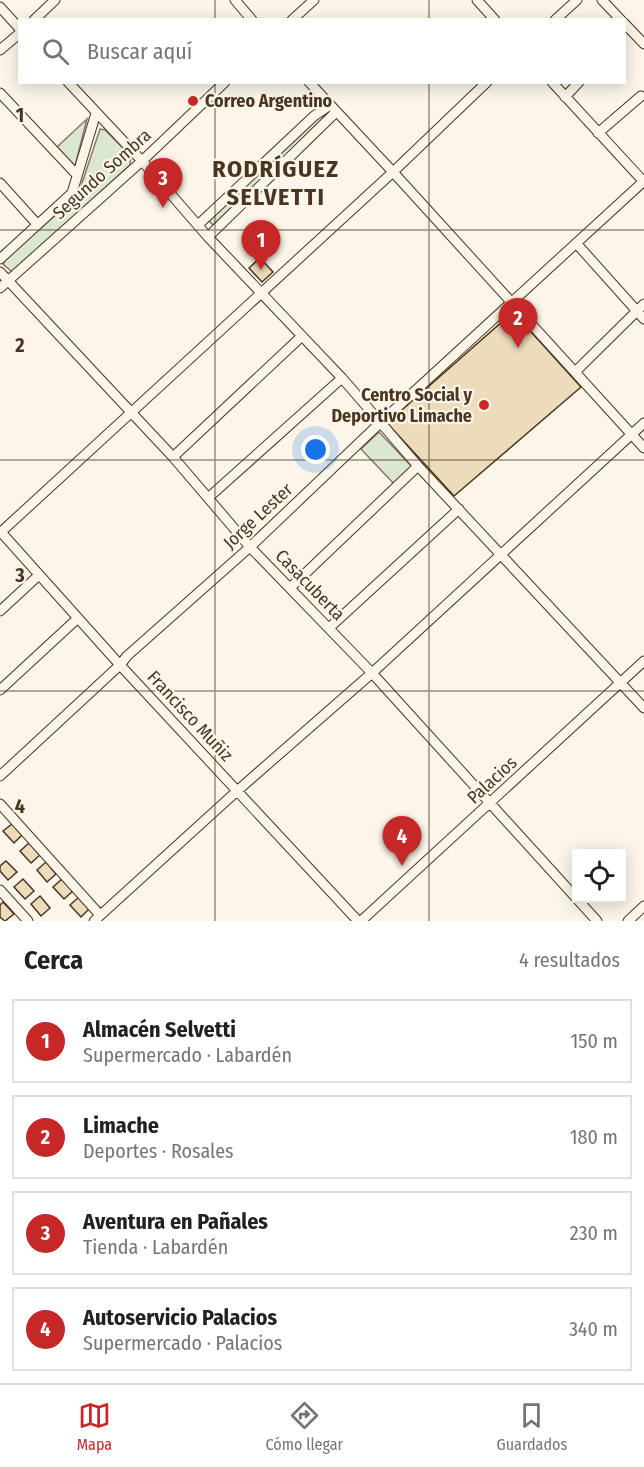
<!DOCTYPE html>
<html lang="es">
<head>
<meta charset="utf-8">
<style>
	body { margin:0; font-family:"Fira Sans Condensed",sans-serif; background:#f6f6f6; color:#202124 }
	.controls { position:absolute; right:18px; bottom:18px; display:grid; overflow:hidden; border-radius:0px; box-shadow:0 3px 15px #0003 }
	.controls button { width:54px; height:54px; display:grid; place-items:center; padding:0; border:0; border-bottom:2px solid #e0e0e0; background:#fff; color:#202124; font:30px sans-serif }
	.you { position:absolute; left:316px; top:450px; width:21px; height:21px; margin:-15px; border:4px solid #fff; border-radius:50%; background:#1a73e8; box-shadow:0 0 0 9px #1a73e833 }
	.badge { display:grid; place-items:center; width:39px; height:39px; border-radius:50%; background:#c62828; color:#fff; font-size:20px; font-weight:700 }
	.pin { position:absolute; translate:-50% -50px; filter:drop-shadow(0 2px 3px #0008) }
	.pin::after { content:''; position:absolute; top:32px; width:21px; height:18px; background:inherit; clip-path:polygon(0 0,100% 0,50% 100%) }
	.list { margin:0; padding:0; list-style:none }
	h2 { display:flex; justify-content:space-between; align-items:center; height:78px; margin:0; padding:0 24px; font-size:26px }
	h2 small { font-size:20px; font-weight:400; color:#757577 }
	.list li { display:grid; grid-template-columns:39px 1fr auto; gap:18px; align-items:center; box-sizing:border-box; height:84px; margin:0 12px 12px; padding:0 12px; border:2px solid #e0e0e0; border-radius:0px }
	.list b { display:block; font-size:22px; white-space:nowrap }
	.list p { margin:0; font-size:20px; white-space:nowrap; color:#757577 }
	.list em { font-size:20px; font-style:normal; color:#757577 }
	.icon { flex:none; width:33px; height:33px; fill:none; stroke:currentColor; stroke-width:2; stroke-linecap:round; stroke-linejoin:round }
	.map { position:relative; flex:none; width:644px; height:921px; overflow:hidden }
	.search { position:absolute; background:#fff; box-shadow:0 3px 15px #0003; left:18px; right:18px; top:18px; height:66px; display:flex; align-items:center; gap:15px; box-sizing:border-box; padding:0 21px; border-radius:0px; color:#757577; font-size:22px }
	.sheet { height:462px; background:#fff }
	nav { display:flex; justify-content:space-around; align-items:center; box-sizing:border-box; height:84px; border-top:2px solid #e0e0e0; background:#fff; font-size:16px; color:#757577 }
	nav a { display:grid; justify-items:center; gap:3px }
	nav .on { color:#c62828 }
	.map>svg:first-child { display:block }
	.green { fill:#dce7d0; stroke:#887966; stroke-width:1.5 }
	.building { fill:#ecdcbc; stroke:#4a3520; stroke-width:1.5 }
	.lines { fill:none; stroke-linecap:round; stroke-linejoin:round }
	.minor-casing { stroke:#4a3520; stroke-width:11 }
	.minor { stroke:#fbf6e9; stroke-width:9 }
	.grid { fill:none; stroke:#4a3520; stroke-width:1.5; stroke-opacity:0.55 }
	.poi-dot { fill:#c62828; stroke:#fbf6e9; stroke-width:2 }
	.labels { text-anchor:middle; stroke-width:4.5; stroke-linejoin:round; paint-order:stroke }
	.poi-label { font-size:18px; font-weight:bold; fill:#4a3520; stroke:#fbf6e9; text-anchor:start }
	.street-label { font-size:18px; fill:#4a3520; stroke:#fbf6e9 }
	.district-label { font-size:24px; font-weight:bold; letter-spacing:1.5px; fill:#4a3520; stroke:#fbf6e9 }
	.grid-label { font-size:20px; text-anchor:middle; font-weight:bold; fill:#4a3520; stroke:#fbf6e9; stroke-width:4.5; stroke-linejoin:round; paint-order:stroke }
</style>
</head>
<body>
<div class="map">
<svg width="644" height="921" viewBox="0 0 644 921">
	<rect width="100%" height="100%" fill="#fbf6e9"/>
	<!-- green -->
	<path class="green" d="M 321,115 L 325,119 L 213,225 L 209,221 Z
		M 87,119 L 75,166 L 57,147 Z
		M 100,129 L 105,130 L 131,156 L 130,165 L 14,271 L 11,271 L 3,264 L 6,259 L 78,195 Z
		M 379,432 L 414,469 L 396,486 L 361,449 Z"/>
	<!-- building -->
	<path class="building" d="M 260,258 L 273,272 L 262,282 L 249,268 Z
		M 513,312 L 581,387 L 454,496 L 387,423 Z
		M 12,824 L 22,835 L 14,843 L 3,831 Z
		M 29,843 L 40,855 L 31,863 L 20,851 Z
		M 6,861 L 17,872 L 8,880 L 0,871 L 0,866 Z
		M 46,862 L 56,874 L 47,882 L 37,870 Z
		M 23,879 L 34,891 L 25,899 L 14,887 Z
		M 62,879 L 73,891 L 64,899 L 53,887 Z
		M 40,896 L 50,908 L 41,916 L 31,904 Z
		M 79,897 L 89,909 L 81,917 L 70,905 Z
		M 3,902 L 14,914 L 5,921 L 0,917 L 0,905 Z"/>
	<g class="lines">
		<defs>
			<path id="minor" d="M 235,0 L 252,20
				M 477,0 L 495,20
				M 602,0 L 621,20
				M 0,7 L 20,29
				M 34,20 L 55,0
				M 292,20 L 314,0
				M 555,20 L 577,0
				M 624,23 L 644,44
				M 0,50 L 20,33
				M 68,82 L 142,161 L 208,237 L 342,378 L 418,466 L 644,708
				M 309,82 L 393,172 L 644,448
				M 552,82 L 644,182
				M 0,93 L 77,175
				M 565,97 L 579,82
				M 598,133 L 641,96
				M 0,183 L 37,224
				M 198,225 L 314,116 L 330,105
				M 208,237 L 336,112
				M 576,243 L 644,319
				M 0,259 L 72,193 L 96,113
				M 0,272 L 173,457 L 250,547 L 372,673 L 597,921
				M 0,288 L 142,161 L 225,82
				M 575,372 L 644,304
				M 173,457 L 302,336
				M 208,498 L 342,378
				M 0,531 L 120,665 L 358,921
				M 0,533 L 393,172 L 487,82
				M 290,588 L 418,466
				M 0,611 L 39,575
				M 329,628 L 459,509
				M 0,690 L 78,618
				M 0,776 L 120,665 L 127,656 L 250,547 L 380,423 L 644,181
				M 0,804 L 100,915
				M 0,890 L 28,921
				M 94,921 L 237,791 L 372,673 L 644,423
				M 361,921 L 644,661
				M 628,921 L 644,906"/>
		</defs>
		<!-- minor casing -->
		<use href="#minor" class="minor-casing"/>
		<!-- minor -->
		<use href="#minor" class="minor"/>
	</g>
	<!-- grid -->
	<path class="grid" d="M 215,0 L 215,20M 429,0 L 429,20M 215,82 L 215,921M 429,82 L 429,921M 0,230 L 644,230M 0,460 L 644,460M 0,691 L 644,691"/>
	<!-- markers -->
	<g class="poi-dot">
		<circle cx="193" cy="101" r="6"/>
		<circle cx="484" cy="405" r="6"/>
	</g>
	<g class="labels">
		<!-- poi labels -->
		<g class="poi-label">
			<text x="205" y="107">Correo Argentino</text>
			<text x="472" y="401" text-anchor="end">Centro Social y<tspan x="472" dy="21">Deportivo Limache</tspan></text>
		</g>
		<!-- street labels -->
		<g class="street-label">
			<text transform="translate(102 174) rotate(-42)" y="6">Segundo Sombra</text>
			<text transform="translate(258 516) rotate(-43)" y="6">Jorge Lester</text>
			<text transform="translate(310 585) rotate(46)" y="6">Casacuberta</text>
			<text transform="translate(190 716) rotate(47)" y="6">Francisco Muñiz</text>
			<text transform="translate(492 780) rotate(-43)" y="6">Palacios</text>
		</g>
		<!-- district labels -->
		<g class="district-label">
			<text x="276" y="177">RODRÍGUEZ<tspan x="276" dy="28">SELVETTI</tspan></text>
		</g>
	</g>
	<g class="grid-label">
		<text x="20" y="122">1</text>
		<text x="20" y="352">2</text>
		<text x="20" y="582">3</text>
		<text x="20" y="813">4</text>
	</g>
</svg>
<div class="controls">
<button><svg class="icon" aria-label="locate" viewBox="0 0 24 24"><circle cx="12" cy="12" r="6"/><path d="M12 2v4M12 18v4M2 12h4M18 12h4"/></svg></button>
</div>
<div class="you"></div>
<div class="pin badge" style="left:261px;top:270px">1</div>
<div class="pin badge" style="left:518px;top:348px">2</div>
<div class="pin badge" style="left:163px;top:208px">3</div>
<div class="pin badge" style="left:402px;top:866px">4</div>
<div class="search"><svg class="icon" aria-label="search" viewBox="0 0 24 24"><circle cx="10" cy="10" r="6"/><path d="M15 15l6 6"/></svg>Buscar aquí</div>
</div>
<section class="sheet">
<h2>Cerca<small>4 resultados</small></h2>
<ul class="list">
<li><span class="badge">1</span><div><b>Almacén Selvetti</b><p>Supermercado · Labardén</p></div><em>150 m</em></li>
<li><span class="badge">2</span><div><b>Limache</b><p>Deportes · Rosales</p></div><em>180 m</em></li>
<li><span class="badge">3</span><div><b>Aventura en Pañales</b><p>Tienda · Labardén</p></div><em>230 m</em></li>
<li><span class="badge">4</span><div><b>Autoservicio Palacios</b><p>Supermercado · Palacios</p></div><em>340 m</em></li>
</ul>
</section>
<nav>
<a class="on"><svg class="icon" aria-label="map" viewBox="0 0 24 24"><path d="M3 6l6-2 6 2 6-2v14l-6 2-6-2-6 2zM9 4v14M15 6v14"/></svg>Mapa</a>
<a><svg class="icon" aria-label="directions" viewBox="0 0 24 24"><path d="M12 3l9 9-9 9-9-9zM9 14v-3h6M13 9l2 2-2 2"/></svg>Cómo llegar</a>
<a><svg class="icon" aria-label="saved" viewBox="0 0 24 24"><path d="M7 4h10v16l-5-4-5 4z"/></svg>Guardados</a>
</nav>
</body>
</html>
